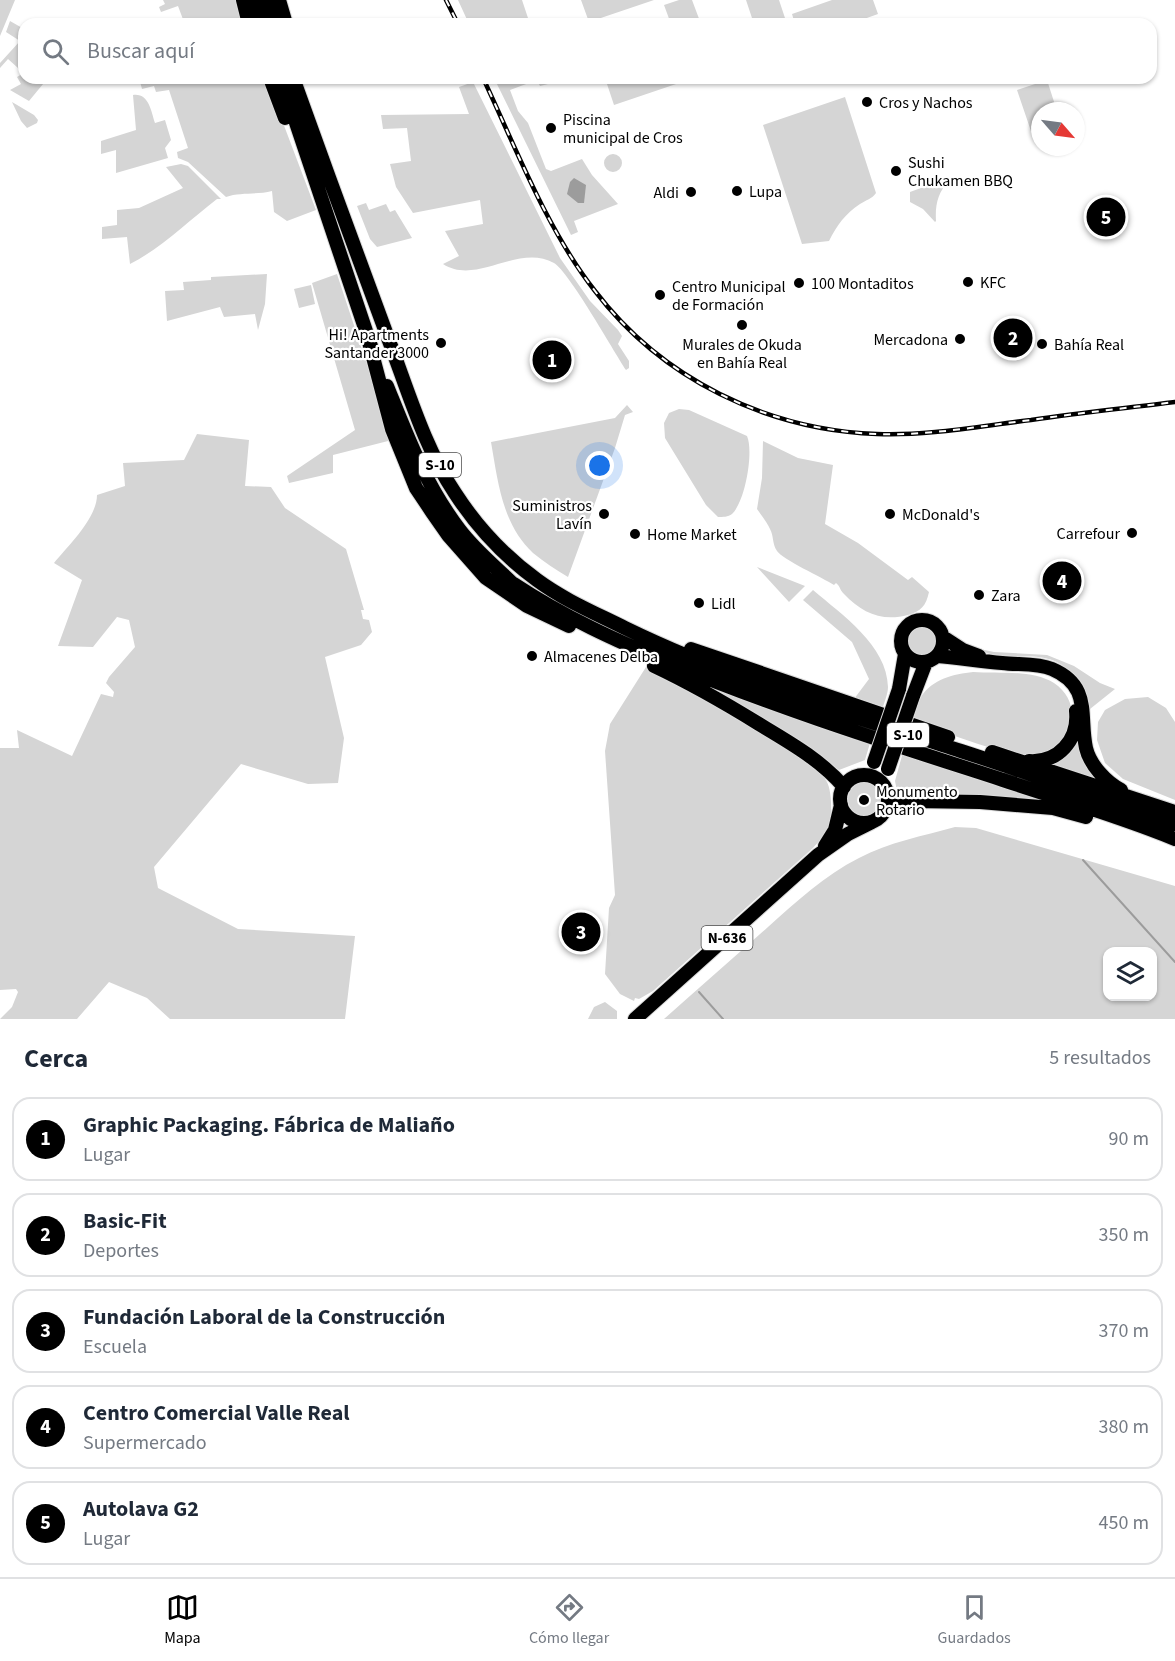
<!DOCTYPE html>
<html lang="es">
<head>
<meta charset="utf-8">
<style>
	body { margin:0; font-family:"Source Sans 3",sans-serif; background:#f2f2f3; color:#1f2937 }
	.controls { position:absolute; right:18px; bottom:18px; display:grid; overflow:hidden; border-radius:12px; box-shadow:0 2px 4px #0004 }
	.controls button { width:54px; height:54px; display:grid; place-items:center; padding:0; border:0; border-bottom:2px solid #e0e1e3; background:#fff; color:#1f2937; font:30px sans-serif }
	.compass { position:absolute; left:1031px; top:102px; width:54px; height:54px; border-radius:50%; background:#fff; box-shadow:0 2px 4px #0004; rotate:118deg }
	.you { position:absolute; left:600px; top:466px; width:21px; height:21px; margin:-15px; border:4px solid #fff; border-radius:50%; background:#1a73e8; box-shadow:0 0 0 9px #1a73e833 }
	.badge { display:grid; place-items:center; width:39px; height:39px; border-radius:50%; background:#000; color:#fff; font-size:20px; font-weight:700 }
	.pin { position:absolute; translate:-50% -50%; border:3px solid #fff; box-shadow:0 2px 6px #0006 }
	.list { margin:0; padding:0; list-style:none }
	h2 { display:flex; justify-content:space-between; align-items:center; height:78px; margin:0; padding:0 24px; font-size:26px }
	h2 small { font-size:20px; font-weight:400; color:#747a83 }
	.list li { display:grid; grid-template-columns:39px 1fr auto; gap:18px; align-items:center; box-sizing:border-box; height:84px; margin:0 12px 12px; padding:0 12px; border:2px solid #e0e1e3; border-radius:18px }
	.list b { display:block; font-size:22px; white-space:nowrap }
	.list p { margin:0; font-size:20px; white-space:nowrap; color:#747a83 }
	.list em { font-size:20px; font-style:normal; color:#747a83 }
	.icon { flex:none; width:33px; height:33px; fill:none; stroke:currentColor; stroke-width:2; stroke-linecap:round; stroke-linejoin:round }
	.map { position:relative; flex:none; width:1175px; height:1019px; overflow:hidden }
	.search { position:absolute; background:#fff; box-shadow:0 2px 4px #0004; left:18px; right:18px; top:18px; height:66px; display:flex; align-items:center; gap:15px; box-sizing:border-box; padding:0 21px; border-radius:18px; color:#747a83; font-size:22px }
	.sheet { height:558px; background:#fff }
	nav { display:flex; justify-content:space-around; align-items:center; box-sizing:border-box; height:84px; border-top:2px solid #e0e1e3; background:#fff; font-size:16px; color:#747a83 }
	nav a { display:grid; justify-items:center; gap:3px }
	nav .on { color:#000 }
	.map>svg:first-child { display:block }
	.green { fill:#d5d5d5; fill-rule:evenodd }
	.water { fill:#9c9c9c }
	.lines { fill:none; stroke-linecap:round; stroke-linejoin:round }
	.stream { stroke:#9c9c9c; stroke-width:2 }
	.highway-casing { stroke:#dbdbdb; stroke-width:16 }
	.highway { stroke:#000; stroke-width:14 }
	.rail-casing { stroke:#000; stroke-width:4.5 }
	.rail { stroke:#fff; stroke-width:2; stroke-dasharray:7; stroke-linecap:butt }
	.highway-bridge-casing { stroke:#dbdbdb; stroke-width:16; stroke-linecap:butt }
	.highway-bridge { stroke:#000; stroke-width:14 }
	.poi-dot { fill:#000; stroke:#fff; stroke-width:2 }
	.labels { text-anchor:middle; stroke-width:4.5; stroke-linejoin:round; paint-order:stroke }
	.shield { fill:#fff; stroke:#4c4c4c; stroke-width:1.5 }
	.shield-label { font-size:15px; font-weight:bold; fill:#000 }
	.poi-label { font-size:16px; fill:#000; stroke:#fff; text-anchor:start }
</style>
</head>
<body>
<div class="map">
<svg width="1175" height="1019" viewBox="0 0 1175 1019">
	<rect width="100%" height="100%" fill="#fff"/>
	<!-- green -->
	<path class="green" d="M 0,0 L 15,0 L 0,36 Z
		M 163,0 L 239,0 L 247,24 L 180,24 L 184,22 L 178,6 L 161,12 L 159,7 L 165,4 Z
		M 458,0 L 522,0 L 530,24 L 519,24 L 519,21 L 512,24 L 469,24 Z
		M 581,0 L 654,0 L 589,22 Z
		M 679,0 L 692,0 L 701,24 L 671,24 L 664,5 Z
		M 746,0 L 779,0 L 787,24 L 754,24 Z
		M 832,0 L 873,0 L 878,14 L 850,24 L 795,24 L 792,14 Z
		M 10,21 L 24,29 L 24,78 L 48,78 L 29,101 L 10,90 L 21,84 L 17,77 L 22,74 L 18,68 L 8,59 L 0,68 L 0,63 L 20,41 L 6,32 Z
		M 139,78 L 266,78 L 316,210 L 287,221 L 274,212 L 272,191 C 257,195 240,192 226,197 L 188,162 L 178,158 L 177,152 L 188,148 L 169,90 L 156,92 L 154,86 L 142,89 Z
		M 494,78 L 550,78 L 552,83 L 540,86 L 537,80 L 510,90 L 518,111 L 528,123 L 546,169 L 551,171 L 582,159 L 592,175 L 618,204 L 574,221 L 578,232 L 571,235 Z
		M 605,78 L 681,78 L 682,82 L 614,105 Z
		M 1047,80 L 1057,111 L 1040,111 L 1040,135 L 1033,137 L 1017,90 Z
		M 473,82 L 560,258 L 590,301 L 618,330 L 622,336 L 618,344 L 629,361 L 629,368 L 626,370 C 613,350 569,272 554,263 C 518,243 477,286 443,264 L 459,256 L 445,231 L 483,224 L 480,200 L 413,213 L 396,187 L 390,164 L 411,161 L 407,128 L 383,129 L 381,115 L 469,114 L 459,87 Z
		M 133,95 C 149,93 151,111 155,123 L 165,120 L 171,140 L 165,148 L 168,158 L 116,173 L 116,150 L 101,154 L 101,141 L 136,130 Z
		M 845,97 L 876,193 C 872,199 866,200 860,204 C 845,214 837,225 829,241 L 802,244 L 763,125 Z
		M 12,102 L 34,115 L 38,120 L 37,123 L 27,128 L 21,121 Z
		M604 163a9 9 0 1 1 18 0a9 9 0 1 1-18 0Z
		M 181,164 L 188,166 L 221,199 L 217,199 C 187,222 163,247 130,264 L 127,237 L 102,239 L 102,227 L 117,225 L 117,210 L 139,208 L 183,188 L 166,167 Z
		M 948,178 L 949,180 C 938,193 935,204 936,221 L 935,222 L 923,209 L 910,202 L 910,192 Z
		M 366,203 L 369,210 L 386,204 L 390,212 L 395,210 L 412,238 L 377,247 L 370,239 L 357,206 Z
		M 267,274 L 265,304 L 258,330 L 255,314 L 224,317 L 220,307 L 167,321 L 165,291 L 184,290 L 183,282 L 211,280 L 211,277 Z
		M 337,274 L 392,440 L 333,455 L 333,473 L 289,483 L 287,476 L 355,430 L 312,283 Z
		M 311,285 L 315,304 L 299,308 L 294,289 Z
		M 627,405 L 633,412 L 625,415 L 615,448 L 568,577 C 556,570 544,562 533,553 C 502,524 498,482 491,442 L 615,418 Z
		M 679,409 L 689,410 L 747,436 C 754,452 745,502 732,514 C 728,517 723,517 718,517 L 706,505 L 665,438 L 664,423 L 669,413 Z
		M 197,434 L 249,440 L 245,486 L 271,487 L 285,508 L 346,549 L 364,610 L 361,610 L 363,619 L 369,620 L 372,632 L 361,645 L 325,657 L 344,738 L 338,783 L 308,784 L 241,764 L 154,867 L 158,888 L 238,929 L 355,936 L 345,1019 L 170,1019 L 147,998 L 109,982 L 77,1019 L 0,1019 L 12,1007 L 18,992 L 16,989 L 0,990 L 0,748 L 19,748 L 17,730 L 72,756 L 101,694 L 113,697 L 114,692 L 106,683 L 109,677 L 135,647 L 129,620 L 117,617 L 93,647 L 58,646 L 82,580 L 54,563 C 68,546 97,518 97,495 L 125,486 L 123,463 L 184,460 Z
		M 763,441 L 798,458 L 833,465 L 825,524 L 858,543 L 908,580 L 912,577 L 929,592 C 926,606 921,611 908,615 C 882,622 862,613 844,594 C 839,589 841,587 836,583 L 834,585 C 823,578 782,559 777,551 C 772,544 774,536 770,529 C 767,522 761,515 757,509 L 762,478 Z
		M 757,567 L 805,586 L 789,602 Z
		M 813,590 C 842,615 887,645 888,687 C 888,694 884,703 882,710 L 854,699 L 869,679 L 852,642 L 803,600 Z
		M908 641a14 14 0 1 1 28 0a14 14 0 1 1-28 0Z
		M 970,647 L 994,652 L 1047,655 L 1074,666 L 1100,683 L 1115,689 L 1090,709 C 1084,694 1079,679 1067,669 C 1048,651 1019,658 995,655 C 986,653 977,650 968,648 Z
		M 646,667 C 709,698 771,735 827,777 L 825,779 C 833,787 833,824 826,833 C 823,838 817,843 813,848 L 653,991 L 639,999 L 635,998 L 634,1001 L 620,994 L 605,974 L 609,908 L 615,895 L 605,751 L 610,724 Z
		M 973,672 C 998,674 1031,669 1054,683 C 1088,706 1070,753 1032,755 C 1005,757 941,730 913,721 C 915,713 917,704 921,697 C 932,679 954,674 973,672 Z
		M 705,684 L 870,743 L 865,760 L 839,770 L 804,746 L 704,686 Z
		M 1148,697 L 1166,708 L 1175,722 L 1175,800 L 1123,779 L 1105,763 L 1097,740 L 1098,722 L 1105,710 L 1125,699 Z
		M 1080,732 L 1103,783 L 1043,765 Z
		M 903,752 L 1048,802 L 898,796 L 895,781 Z
		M848 799a17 17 0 1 1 34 0a17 17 0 1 1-34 0Z
		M 955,827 L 976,828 L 1175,886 L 1175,1019 L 664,1019 C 699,988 733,958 768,927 C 796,902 825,875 859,858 C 889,842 923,836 955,827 ZM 1108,951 L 1152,951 L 1152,996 L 1108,996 Z
		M 605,1002 L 617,1011 L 617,1019 L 588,1019 L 594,1007 Z"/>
	<!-- water -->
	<path class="water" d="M 574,178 L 586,185 L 584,203 L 578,203 L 567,194 L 570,182 Z"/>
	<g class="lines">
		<!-- stream -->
		<path class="stream" d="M 1083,860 L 1175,962
			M 699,992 L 723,1019"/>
		<defs>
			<path id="highway" d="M 243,0 L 249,24
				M 256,0 L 264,24
				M 268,0 L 275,24
				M 279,0 L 286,24
				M 270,78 L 285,118
				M 281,78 L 372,349
				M 293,78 C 324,165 356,251 388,338 C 408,390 424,447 455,493 C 477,527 504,556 537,580 C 564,600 595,613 625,628 C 732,680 847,714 961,751 C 1032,774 1104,800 1175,824
				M 369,342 L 392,429 L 416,488 L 432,512 L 448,535 L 486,578 L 527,606 L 569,626
				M 387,386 C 408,438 425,484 459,529 C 477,553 500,570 520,591
				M 514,584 C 564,617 617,641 672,664 C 780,709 892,744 1003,780 C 1060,799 1119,816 1175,839
				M901 641a21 21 0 1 1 42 0a21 21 0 1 1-42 0Z
				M 943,637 L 963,650 L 979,656
				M 691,649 L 948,737
				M 937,656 C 959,658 980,661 1002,663 C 1018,665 1037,663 1052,669 C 1092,686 1079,716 1086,748 C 1090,765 1106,782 1121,790
				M 654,666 C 690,683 725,703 759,724 C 789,742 821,760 844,787
				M 899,689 L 905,654
				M 913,696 L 926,662
				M 992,752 L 1175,812
				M 1029,761 C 1058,763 1079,740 1076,711
				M840 799a24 24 0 1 1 48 0a24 24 0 1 1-48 0Z
				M 886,809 L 912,801 L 980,802 L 1053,808 L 1086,817
				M 825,846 L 835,830 L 841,805
				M 635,1019 L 818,855 L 848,834 L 872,822"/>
		</defs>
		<!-- highway casing -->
		<use href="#highway" class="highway-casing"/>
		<!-- highway -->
		<use href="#highway" class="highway"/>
		<defs>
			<path id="rail" d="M 446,0 L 458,24
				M 483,78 C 516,148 547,230 595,291 C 662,379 767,430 877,434 C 928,436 980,426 1031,420 C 1079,413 1127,408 1175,402"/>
		</defs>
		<!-- rail casing -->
		<use href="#rail" class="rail-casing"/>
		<!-- rail -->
		<use href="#rail" class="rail"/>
		<defs>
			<path id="highway-bridge" d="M 874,762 L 899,689
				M 888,769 L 913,696"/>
		</defs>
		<!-- highway-bridge casing -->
		<use href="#highway-bridge" class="highway-bridge-casing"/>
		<!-- highway-bridge -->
		<use href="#highway-bridge" class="highway-bridge"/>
	</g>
	<!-- markers -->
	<g class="poi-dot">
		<circle cx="867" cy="102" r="6"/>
		<circle cx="551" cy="128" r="6"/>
		<circle cx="896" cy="171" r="6"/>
		<circle cx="737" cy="191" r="6"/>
		<circle cx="691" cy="192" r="6"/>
		<circle cx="968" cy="282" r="6"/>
		<circle cx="799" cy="283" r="6"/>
		<circle cx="660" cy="295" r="6"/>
		<circle cx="742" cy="325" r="6"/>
		<circle cx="960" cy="339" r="6"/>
		<circle cx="441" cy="343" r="6"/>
		<circle cx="1042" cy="344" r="6"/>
		<circle cx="604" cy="514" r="6"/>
		<circle cx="890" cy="514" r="6"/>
		<circle cx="1132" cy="533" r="6"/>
		<circle cx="635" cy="534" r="6"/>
		<circle cx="979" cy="595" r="6"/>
		<circle cx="699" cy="603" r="6"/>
		<circle cx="532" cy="656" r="6"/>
		<circle cx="864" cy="800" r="6"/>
	</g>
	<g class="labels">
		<!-- shield labels -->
		<g class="shield">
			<rect x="419" y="453" width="42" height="24" rx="4.5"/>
			<rect x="887" y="723" width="42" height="24" rx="4.5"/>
			<rect x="701.5" y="926" width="51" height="24" rx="4.5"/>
		</g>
		<g class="shield-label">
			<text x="440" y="470">S-10</text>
			<text x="908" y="740">S-10</text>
			<text x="727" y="943">N-636</text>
		</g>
		<!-- poi labels -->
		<g class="poi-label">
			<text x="879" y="108">Cros y Nachos</text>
			<text x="563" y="125">Piscina<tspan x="563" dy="18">municipal de Cros</tspan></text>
			<text x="908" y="168">Sushi<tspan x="908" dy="18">Chukamen BBQ</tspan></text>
			<text x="749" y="197">Lupa</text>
			<text x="679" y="198" text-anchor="end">Aldi</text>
			<text x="980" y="288">KFC</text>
			<text x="811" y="289">100 Montaditos</text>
			<text x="672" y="292">Centro Municipal<tspan x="672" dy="18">de Formación</tspan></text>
			<text x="429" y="340" text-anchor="end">Hi! Apartments<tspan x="429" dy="18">Santander 3000</tspan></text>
			<text x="948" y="345" text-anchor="end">Mercadona</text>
			<text x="742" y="350" text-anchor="middle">Murales de Okuda<tspan x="742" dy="18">en Bahía Real</tspan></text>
			<text x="1054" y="350">Bahía Real</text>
			<text x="592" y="511" text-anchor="end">Suministros<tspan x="592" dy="18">Lavín</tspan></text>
			<text x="902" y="520">McDonald's</text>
			<text x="1120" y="539" text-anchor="end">Carrefour</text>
			<text x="647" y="540">Home Market</text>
			<text x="991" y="601">Zara</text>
			<text x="711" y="609">Lidl</text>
			<text x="544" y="662">Almacenes Delba</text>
			<text x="876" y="797">Monumento<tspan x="876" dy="18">Rotario</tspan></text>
		</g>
	</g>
</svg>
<div class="controls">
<button><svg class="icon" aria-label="layers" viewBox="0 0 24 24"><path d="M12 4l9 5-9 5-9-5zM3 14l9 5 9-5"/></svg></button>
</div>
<svg class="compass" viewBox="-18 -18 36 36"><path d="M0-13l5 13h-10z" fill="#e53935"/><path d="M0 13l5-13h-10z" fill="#747a83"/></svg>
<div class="you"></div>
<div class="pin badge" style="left:552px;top:360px">1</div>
<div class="pin badge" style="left:1013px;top:338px">2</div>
<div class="pin badge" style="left:581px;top:932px">3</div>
<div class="pin badge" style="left:1062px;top:581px">4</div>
<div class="pin badge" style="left:1106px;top:217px">5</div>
<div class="search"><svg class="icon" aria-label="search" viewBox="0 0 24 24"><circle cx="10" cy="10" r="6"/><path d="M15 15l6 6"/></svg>Buscar aquí</div>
</div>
<section class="sheet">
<h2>Cerca<small>5 resultados</small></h2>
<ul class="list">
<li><span class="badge">1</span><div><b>Graphic Packaging. Fábrica de Maliaño</b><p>Lugar</p></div><em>90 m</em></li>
<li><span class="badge">2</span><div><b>Basic-Fit</b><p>Deportes</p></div><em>350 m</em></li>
<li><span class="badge">3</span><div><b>Fundación Laboral de la Construcción</b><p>Escuela</p></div><em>370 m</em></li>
<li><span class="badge">4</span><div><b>Centro Comercial Valle Real</b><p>Supermercado</p></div><em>380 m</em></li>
<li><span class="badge">5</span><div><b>Autolava G2</b><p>Lugar</p></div><em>450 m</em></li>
</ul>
</section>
<nav>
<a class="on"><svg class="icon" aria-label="map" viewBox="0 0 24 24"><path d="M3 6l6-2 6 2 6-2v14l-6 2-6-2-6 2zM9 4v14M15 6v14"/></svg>Mapa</a>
<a><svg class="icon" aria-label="directions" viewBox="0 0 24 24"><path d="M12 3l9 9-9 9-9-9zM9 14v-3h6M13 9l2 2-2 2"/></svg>Cómo llegar</a>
<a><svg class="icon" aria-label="saved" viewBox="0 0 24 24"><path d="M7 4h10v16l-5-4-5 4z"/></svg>Guardados</a>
</nav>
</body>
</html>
